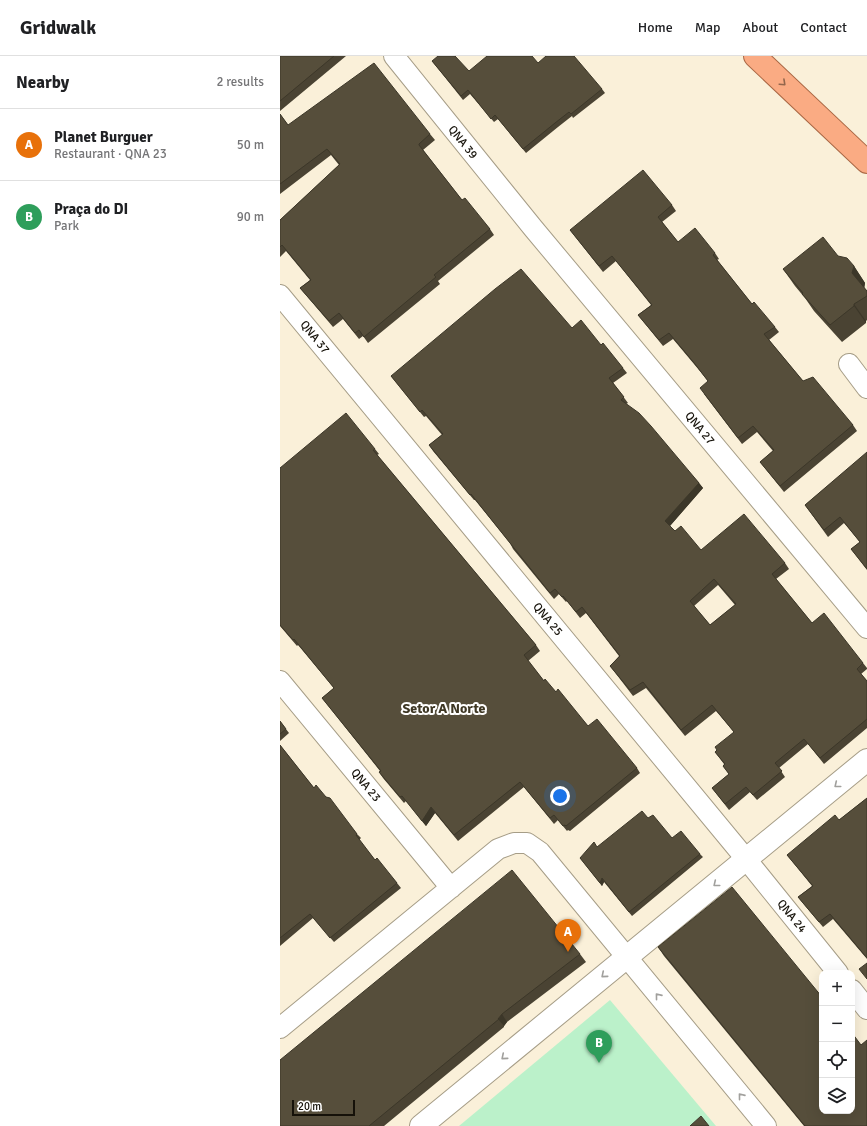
<!DOCTYPE html>
<html lang="en">
<head>
<meta charset="utf-8">
<style>
	body { margin:0; font-family:Signika,sans-serif; background:#f6f6f6; color:#202124 }
	.controls { position:absolute; right:12px; bottom:12px; display:grid; overflow:hidden; border-radius:8px; box-shadow:0 4px 16px #0002 }
	.controls button { width:36px; height:36px; display:grid; place-items:center; padding:0; border:0; border-bottom:1px solid #e0e0e0; background:#fff; color:#202124; font:20px sans-serif }
	.scale { position:absolute; left:12px; bottom:10px; width:63px; box-sizing:border-box; padding-left:4px; border:2px solid #151109; border-top:0; font-size:11px; line-height:14px; white-space:nowrap; color:#151109; -webkit-text-stroke:3px #fff; paint-order:stroke }
	.you { position:absolute; left:280px; top:740px; width:14px; height:14px; margin:-10px; border:3px solid #fff; border-radius:50%; background:#1a73e8; box-shadow:0 0 0 6px #1a73e833 }
	.badge { display:grid; place-items:center; width:26px; height:26px; border-radius:50%; background:#ba4ba8; color:#fff; font-size:13px; font-weight:700 }
	.pin { position:absolute; translate:-50% -33px; filter:drop-shadow(0 1px 2px #0008) }
	.pin::after { content:''; position:absolute; top:21px; width:14px; height:12px; background:inherit; clip-path:polygon(0 0,100% 0,50% 100%) }
	.list { margin:0; padding:0; list-style:none }
	h2 { display:flex; justify-content:space-between; align-items:center; height:52px; margin:0; padding:0 16px; font-size:17px }
	h2 small { font-size:13px; font-weight:400; color:#757577 }
	.list li { display:grid; grid-template-columns:26px 1fr auto; gap:12px; align-items:center; box-sizing:border-box; height:72px; padding:0 16px; border-top:1px solid #e0e0e0 }
	.list b { display:block; font-size:15px; white-space:nowrap }
	.list p { margin:0; font-size:13px; white-space:nowrap; color:#757577 }
	.list em { font-size:13px; font-style:normal; color:#757577 }
	.icon { flex:none; width:22px; height:22px; fill:none; stroke:currentColor; stroke-width:2; stroke-linecap:round; stroke-linejoin:round }
	.map { position:relative; flex:none; width:587px; height:1070px; overflow:hidden }
	header { display:flex; align-items:center; gap:24px; box-sizing:border-box; height:56px; padding:0 20px; background:#fff; border-bottom:1px solid #e0e0e0 }
	header strong { font-size:19px }
	nav { display:flex; gap:22px; margin-inline-start:auto; font-size:14px }
	main { display:flex }
	aside { flex:1; background:#fff }
	.map>svg:first-child { display:block }
	.green { fill:#bbf1ca }
	.lines { fill:none; stroke-linecap:round; stroke-linejoin:round }
	.minor-casing { stroke:#a69d87; stroke-width:22 }
	.tertiary-casing { stroke:#a69d87; stroke-width:24 }
	.trunk-casing { stroke:#a96744; stroke-width:24 }
	.minor { stroke:#fff; stroke-width:20 }
	.tertiary { stroke:#fff; stroke-width:22 }
	.trunk { stroke:#faab83; stroke-width:22 }
	.wall { fill:#4a4333; fill-rule:evenodd }
	.shaded-wall { fill:#3c3729 }
	.building { fill:#564e3b; stroke:#3c3729; fill-rule:evenodd }
	.oneway { stroke:#93664c }
	.oneway2 { stroke:#a1a09d }
	.labels { text-anchor:middle; stroke-width:4; stroke-linejoin:round; paint-order:stroke }
	.street-label { font-size:12px; fill:#151109; stroke:#fff }
	.quarter-label { font-size:14px; font-weight:bold; fill:#3e3724; stroke:#fff }
</style>
</head>
<body>
<header>
<strong>Gridwalk</strong>
<nav><a>Home</a><a>Map</a><a>About</a><a>Contact</a></nav>
</header>
<main>
<aside>
<h2>Nearby<small>2 results</small></h2>
<ul class="list">
<li><span class="badge" style="background:#e8710a">A</span><div><b>Planet Burguer</b><p>Restaurant · QNA 23</p></div><em>50 m</em></li>
<li><span class="badge" style="background:#2e9e5b">B</span><div><b>Praça do DI</b><p>Park</p></div><em>90 m</em></li>
</ul>
</aside>
<div class="map">
<svg width="587" height="1070" viewBox="0 0 587 1070">
	<rect width="100%" height="100%" fill="#faf0d9"/>
	<!-- green -->
	<path class="green" d="M 330,944 L 436,1070 L 179,1070 Z"/>
	<g class="lines">
		<defs>
			<path id="minor" d="M 114,0 L 253,172 L 587,572
				M 0,239 L 466,803 L 558,917
				M 569,308 L 587,332
				M 0,625 L 171,832
				M 572,934 L 587,953
				M 0,972 L 218,793 L 234,787 L 247,787 L 260,796 L 486,1070"/>
			<path id="tertiary" d="M 141,1070 L 587,704"/>
			<path id="trunk" d="M 475,0 L 587,106"/>
		</defs>
		<!-- minor casing -->
		<use href="#minor" class="minor-casing"/>
		<!-- tertiary casing -->
		<use href="#tertiary" class="tertiary-casing"/>
		<!-- trunk casing -->
		<use href="#trunk" class="trunk-casing"/>
		<!-- minor -->
		<use href="#minor" class="minor"/>
		<!-- tertiary -->
		<use href="#tertiary" class="tertiary"/>
		<!-- trunk -->
		<use href="#trunk" class="trunk"/>
	</g>
	<!-- wall -->
	<path class="wall" d="M 0,0 L 66,0 L 0,55 Z
		M 152,5 L 189,15 L 258,7 L 322,33 L 325,37 L 293,62 L 292,60 L 278,71 L 246,97 L 218,63 L 214,66 L 190,38 L 183,44 Z
		M 0,58 L 8,69 L 150,78 L 155,84 L 143,94 L 182,144 L 210,173 L 214,179 L 158,225 L 160,228 L 88,287 L 83,280 L 79,283 L 63,263 L 53,271 L 25,238 L 20,232 L 30,224 L 6,195 L 0,201 L 0,164 L 59,109 L 51,99 L 0,138 Z
		M 392,149 L 396,155 L 382,166 L 398,186 L 435,197 L 439,203 L 437,204 L 472,248 L 495,271 L 499,276 L 489,284 L 523,325 L 573,369 L 577,375 L 504,436 L 480,406 L 493,395 L 477,376 L 462,388 L 424,338 L 428,325 L 419,314 L 393,283 L 383,290 L 358,259 L 371,249 L 336,205 L 323,216 L 290,174 Z
		M 574,210 L 585,227 L 584,232 L 587,235 L 587,264 L 586,265 L 586,267 L 562,286 L 534,255 L 525,242 L 515,230 L 503,213 Z
		M 292,272 L 321,289 L 343,312 L 347,317 L 333,327 L 348,347 L 346,348 L 419,427 L 423,432 L 390,470 L 395,475 L 421,494 L 505,507 L 509,513 L 496,523 L 532,567 L 583,607 L 587,612 L 587,613 L 581,618 L 587,625 L 587,672 L 544,708 L 528,688 L 499,712 L 505,721 L 477,744 L 470,736 L 449,754 L 432,732 L 449,718 L 443,710 L 444,708 L 435,696 L 454,676 L 436,655 L 405,680 L 366,632 L 353,640 L 330,610 L 339,600 L 306,557 L 300,562 L 287,545 L 286,546 L 279,538 L 274,543 L 233,493 L 230,487 L 195,444 L 194,444 L 153,395 L 149,389 L 162,379 L 146,360 L 144,361 L 111,320 ZM 438,529 L 455,549 L 430,569 L 414,550 Z
		M 95,393 L 99,398 L 97,399 L 256,589 L 260,595 L 248,605 L 264,625 L 276,636 L 308,670 L 357,712 L 360,717 L 290,775 L 288,774 L 287,775 L 278,764 L 274,768 L 244,731 L 178,785 L 155,757 L 146,770 L 126,745 L 124,747 L 103,722 L 99,716 L 100,715 L 46,647 L 42,642 L 54,632 L 18,589 L 17,590 L 0,570 L 0,412 Z
		M 587,397 L 587,514 L 571,493 L 580,486 L 564,467 L 548,481 L 525,449 Z
		M 0,665 L 9,677 L 0,685 Z
		M 0,689 L 34,732 L 46,741 L 77,778 L 81,782 L 79,784 L 95,804 L 117,827 L 121,832 L 54,886 L 33,862 L 0,890 Z
		M 587,742 L 587,903 L 553,863 L 543,871 L 522,846 L 518,841 L 532,830 L 507,799 L 559,764 Z
		M 368,762 L 392,782 L 420,798 L 423,801 L 352,860 L 324,826 L 322,830 L 300,802 L 317,791 Z
		M 378,891 L 581,989 L 587,1070 L 524,1070 L 384,900 Z
		M 300,898 L 306,906 L 227,966 L 224,970 L 224,971 L 104,1070 L 0,1070 Z"/>
	<!-- shaded-wall -->
	<path class="shaded-wall" d="M 574,210 L 585,227 L 584,234 L 572,217 Z
		M 574,248 L 586,265 L 586,267 L 574,250 Z
		M 419,427 L 423,432 L 389,471 L 385,465 Z
		M 151,751 L 155,757 L 146,770 L 142,765 Z
		M 322,822 L 324,826 L 322,830 L 320,827 Z
		M 222,958 L 227,966 L 224,970 L 218,963 Z"/>
	<!-- building -->
	<path class="building" d="M 0,0 L 54,0 L 0,45 Z
		M 158,0 L 175,0 L 189,15 L 207,0 L 252,0 L 258,7 L 266,0 L 294,0 L 322,33 L 291,58 L 289,56 L 275,67 L 243,93 L 215,59 L 211,63 L 188,34 L 181,40 L 152,5 Z
		M 94,7 L 150,78 L 139,88 L 139,89 L 182,144 L 185,142 L 210,173 L 154,219 L 156,221 L 84,281 L 79,274 L 75,277 L 59,257 L 49,265 L 20,232 L 31,224 L 2,189 L 0,191 L 0,164 L 60,108 L 47,93 L 0,128 L 0,58 L 8,69 Z
		M 363,114 L 392,149 L 378,161 L 398,186 L 415,172 L 435,197 L 433,199 L 472,248 L 474,246 L 495,271 L 484,278 L 523,325 L 533,321 L 573,369 L 500,430 L 480,406 L 494,394 L 473,370 L 458,382 L 420,332 L 428,325 L 415,308 L 389,277 L 379,284 L 358,259 L 372,249 L 332,200 L 319,210 L 290,174 Z
		M 543,181 L 558,200 L 567,202 L 574,210 L 572,217 L 587,235 L 587,240 L 574,248 L 574,250 L 550,269 L 522,238 L 523,237 L 503,213 Z
		M 241,213 L 292,272 L 301,264 L 321,289 L 323,287 L 343,312 L 329,322 L 344,341 L 341,344 L 359,357 L 371,370 L 419,427 L 385,465 L 395,475 L 401,470 L 421,494 L 464,458 L 505,507 L 492,518 L 532,567 L 544,557 L 583,607 L 577,613 L 587,625 L 587,663 L 540,702 L 524,683 L 495,707 L 502,715 L 473,739 L 466,731 L 445,748 L 432,732 L 449,718 L 443,710 L 445,708 L 435,696 L 437,694 L 435,691 L 454,676 L 432,649 L 401,674 L 363,626 L 350,634 L 330,610 L 340,600 L 302,551 L 296,556 L 283,540 L 282,541 L 275,533 L 270,537 L 230,487 L 191,438 L 190,439 L 149,389 L 163,378 L 142,354 L 140,356 L 111,320 L 215,233 ZM 434,523 L 456,548 L 430,569 L 410,545 Z
		M 66,357 L 95,393 L 93,394 L 256,589 L 244,599 L 264,625 L 265,623 L 276,636 L 278,633 L 308,670 L 317,663 L 357,712 L 286,770 L 285,769 L 283,770 L 274,759 L 270,762 L 240,726 L 174,779 L 151,751 L 142,765 L 122,740 L 120,741 L 99,716 L 101,715 L 42,642 L 54,632 L 14,583 L 13,584 L 0,569 L 0,412 Z
		M 587,396 L 587,513 L 571,493 L 580,486 L 560,461 L 544,474 L 525,449 Z
		M 0,665 L 6,673 L 0,678 Z
		M 0,689 L 34,732 L 36,729 L 46,741 L 50,742 L 77,778 L 76,779 L 95,804 L 97,802 L 117,827 L 50,882 L 30,858 L 0,882 Z
		M 587,742 L 587,902 L 550,858 L 539,866 L 518,841 L 533,830 L 507,799 L 555,759 L 559,764 Z
		M 362,755 L 368,762 L 373,759 L 392,782 L 401,775 L 420,798 L 349,856 L 322,822 L 320,827 L 300,802 L 314,786 L 317,791 Z
		M 232,814 L 300,898 L 222,958 L 218,963 L 219,963 L 89,1070 L 0,1070 L 0,1004 Z
		M 452,831 L 542,941 L 542,1055 L 572,1055 L 572,977 L 581,989 L 587,984 L 587,1070 L 525,1070 L 378,891 Z
		M 587,907 L 587,923 L 579,913 Z
		M 421,1060 L 429,1070 L 410,1070 Z"/>
	<!-- one-way arrows -->
	<defs><path id="oneway-chevron" d="M-2-3.5L2.5 0L-2 3.5" fill="none" stroke-width="1.6" stroke-linecap="round" stroke-linejoin="round"/></defs>
	<use class="oneway" href="#oneway-chevron" transform="translate(503 27) rotate(43)"/>
	<g class="oneway2">
		<use href="#oneway-chevron" transform="translate(557 729) rotate(141)"/>
		<use href="#oneway-chevron" transform="translate(436 828) rotate(141)"/>
		<use href="#oneway-chevron" transform="translate(324 919) rotate(140)"/>
		<use href="#oneway-chevron" transform="translate(378 940) rotate(-129)"/>
		<use href="#oneway-chevron" transform="translate(224 1001) rotate(140)"/>
		<use href="#oneway-chevron" transform="translate(461 1040) rotate(-129)"/>
	</g>
	<g class="labels">
		<!-- street labels -->
		<g class="street-label">
			<text transform="translate(183 86) rotate(51)" y="4">QNA 39</text>
			<text transform="translate(35 281) rotate(51)" y="4">QNA 37</text>
			<text transform="translate(420 372) rotate(50)" y="4">QNA 27</text>
			<text transform="translate(268 563) rotate(50)" y="4">QNA 25</text>
			<text transform="translate(86 729) rotate(50)" y="4">QNA 23</text>
			<text transform="translate(512 860) rotate(51)" y="4">QNA 24</text>
		</g>
		<!-- quarter labels -->
		<g class="quarter-label">
			<text x="164" y="657">Setor A Norte</text>
		</g>
	</g>
</svg>
<div class="controls">
<button>+</button>
<button>−</button>
<button><svg class="icon" aria-label="locate" viewBox="0 0 24 24"><circle cx="12" cy="12" r="6"/><path d="M12 2v4M12 18v4M2 12h4M18 12h4"/></svg></button>
<button><svg class="icon" aria-label="layers" viewBox="0 0 24 24"><path d="M12 4l9 5-9 5-9-5zM3 14l9 5 9-5"/></svg></button>
</div>
<div class="scale">20 m</div>
<div class="you"></div>
<div class="pin badge" style="left:288px;top:896px;background:#e8710a">A</div>
<div class="pin badge" style="left:319px;top:1007px;background:#2e9e5b">B</div>
</div>
</main>
</body>
</html>
